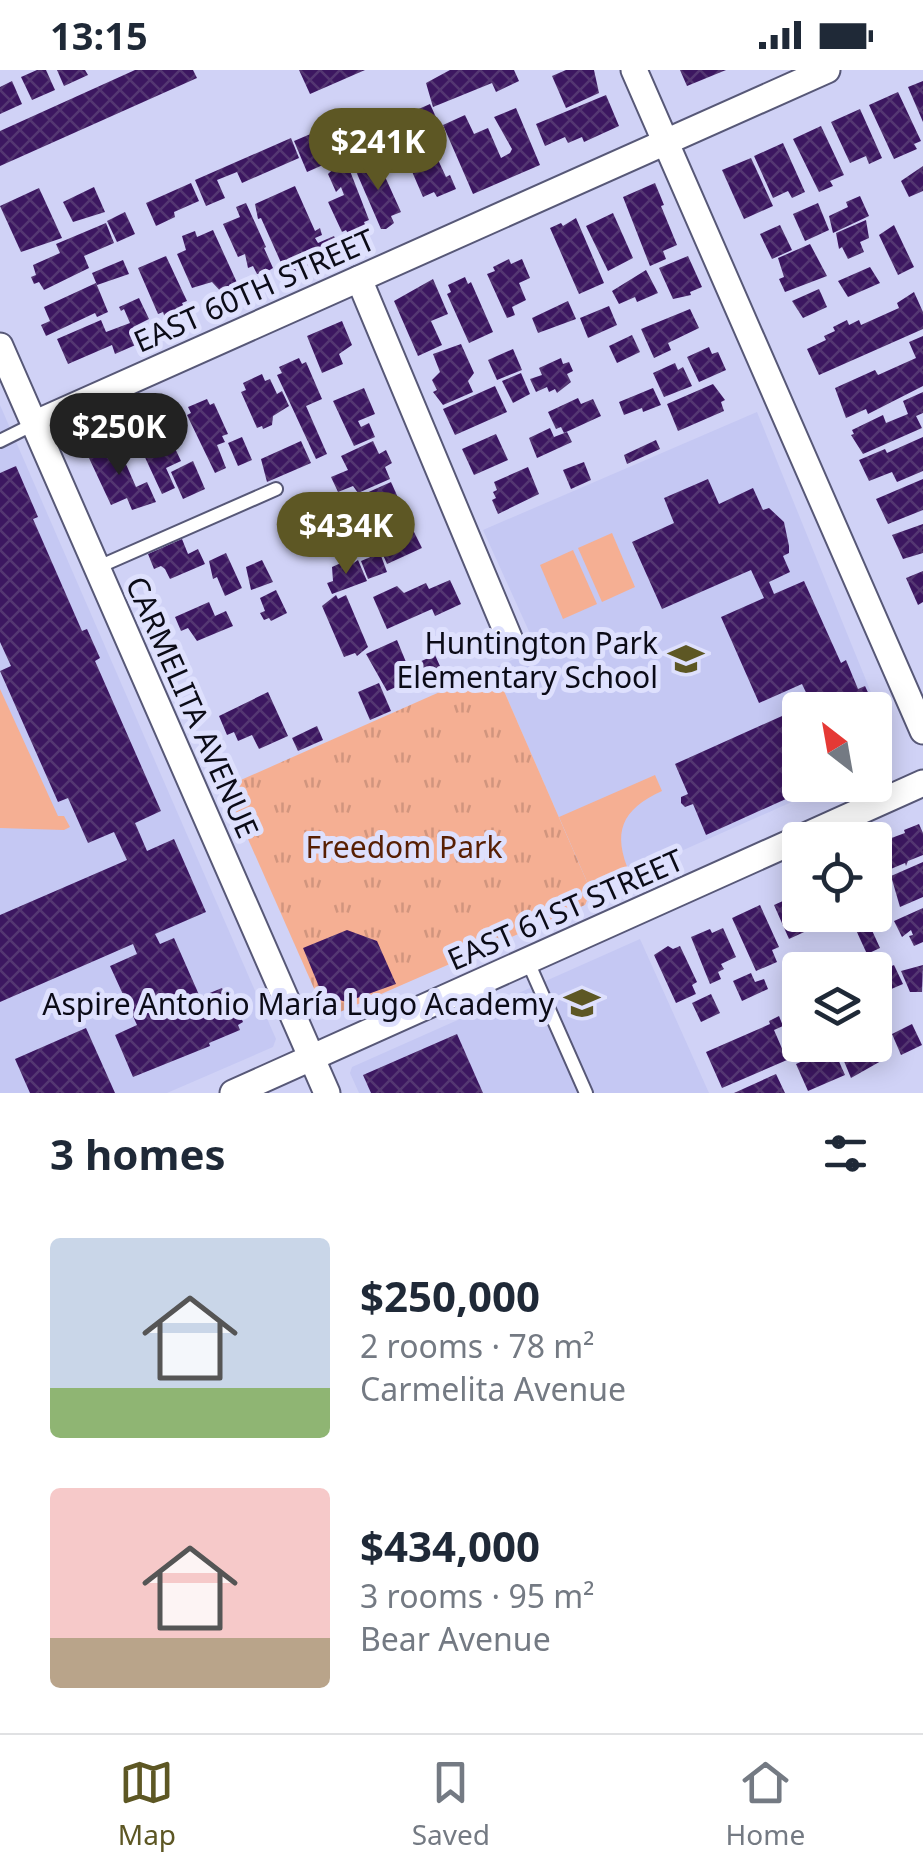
<!DOCTYPE html>
<meta charset="utf-8">
<style>
body{margin:0;font-family:"Noto Sans",sans-serif;background:#f6f6f7;color:#1f2937;height:100vh;display:flex;flex-direction:column;font-size:38px;white-space:nowrap}
*{box-sizing:border-box;margin:0}
p{font-size:32px;color:#747a83}
.icon{flex:none;width:55px;height:55px;fill:none;stroke:currentColor;stroke-width:2;stroke-linecap:round;stroke-linejoin:round}
.map{position:relative;height:1023px;overflow:hidden}
.details{display:flex;flex-direction:column;background:#fff;flex:1}
.details>*{flex:none}
.needle{width:65px;rotate:329deg}
.tools{position:absolute;left:782px;top:622px;display:grid;gap:20px}
.tools a{display:grid;place-items:center;width:110px;height:110px;border-radius:10px;background:#fff;box-shadow:0 5px 25px #0003;font-size:50px}
.price{position:absolute;translate:-50% -85px;padding:0 22px;border-radius:35px;background:#5d5724;color:#fff;font-size:32px;line-height:65px;filter:drop-shadow(0 2px 5px #0008)}
.price::after{content:'';position:absolute;left:50%;top:60px;width:30px;height:22px;margin-left:-15px;background:inherit;clip-path:polygon(0 0,100% 0,50% 100%)}
.price.active{background:#222;color:#fff}
ul{padding:0;list-style:none}
li{display:flex;align-items:center;gap:30px;height:250px;padding:0 50px}
li span{display:grid;place-items:center;flex:none;width:280px;height:200px;border-radius:10px;color:#555}
li>.icon{margin-inline-start:auto}
span .icon{width:120px;height:120px;fill:#fffc;stroke-width:1}
li b{font-size:42px}
h2{display:flex;justify-content:space-between;align-items:center;height:120px;padding:0 50px;font-size:42px}
.status{display:flex;justify-content:space-between;align-items:center;height:70px;padding:0 50px;background:#fff;direction:ltr}
.status svg{height:28px;fill:currentColor}
.tabs{display:flex;justify-content:space-around;align-items:center;height:140px;border-top:2px solid #e0e1e3;background:#fff;font-size:28px;color:#747a83}
.tabs a{display:grid;justify-items:center;gap:5px}
.tabs .active{color:#5d5724}
.map>svg:first-child{display:block}
.built{fill:#c5c8f3}
.grass{fill:#f5af93}
.park{fill:url(#park-tufts)}
.building{fill:url(#building-cross-hatch)}
.lines{fill:none;stroke-linecap:round;stroke-linejoin:round}
.lane-casing{stroke:#575877;stroke-width:16}
.street-casing{stroke:#575877;stroke-width:29}
.lane{stroke:#fff;stroke-width:12}
.street{stroke:#fff;stroke-width:25}
.labels{text-anchor:middle;dominant-baseline:central;stroke-width:10;stroke-linejoin:round;paint-order:stroke}
.street-label{font-size:30px;fill:#0b0b17;stroke:#dee0fd}
.poi-label{font-size:30px;fill:#0b0b17;stroke:#dee0fd;text-anchor:end}
.park-label{font-size:30px;fill:#571f03;stroke:#dee0fd}
</style>
<div class="status"><b>13:15</b><svg viewBox="0 0 49 12"><path d="M0 12V9h3v3zM5 12V6h3v6zM10 12V3h3v9zM15 12V0h3v12zM26 1h20v11H26zM47 4h2v5h-2z"/></svg></div>
<div class="map">
<svg width="923" height="1023" viewBox="0 0 923 1023">
<defs>
<pattern id="park-tufts" width="24" height="20" patternUnits="userSpaceOnUse" patternTransform="scale(2.5)"><rect width="24" height="20" fill="#f5af93"/><path d="M3 7l-1-3M5 7V3M7 7l1-3M15 17l-1-3M17 17v-4M19 17l1-3" fill="none" stroke="#d1957e"/></pattern>
<pattern id="building-cross-hatch" width="8" height="8" patternUnits="userSpaceOnUse" patternTransform="scale(2.5)"><rect width="8" height="8" fill="#3c1760"/><path d="M0 0l8 8M0 8l8-8" fill="none" stroke="#543772"/></pattern>
</defs>
<rect width="100%" height="100%" fill="#d0d2f6"/>
<g class="built">
<polygon points="0,335 276,969 273,977 167,1023 0,1023"/>
<polygon points="757,342 892,674 892,684 875,695 875,640 800,640 800,715 830,715 591,821 494,598 537,579 483,460"/>
<polygon points="640,869 709,1023 359,1023 350,1003 352,997"/>
</g>
<g class="grass">
<polygon points="612,463 635,517 602,532 578,478"/>
<polygon points="573,480 597,534 563,549 540,495"/>
<polygon points="0,619 58,746 64,746 70,757 64,760 0,758"/>
<path d="M655,705L662,721C621,740 612,762 630,804L591,821L559,747Z"/>
</g>
<polygon class="park" points="494,598 591,821 585,835 333,945 324,941 225,717"/>
<g class="building">
<polygon points="37,0 46,0 55,20 32,30 21,7"/>
<polygon points="57,0 85,0 88,5 64,16"/>
<polygon points="135,0 193,0 197,8 0,96 0,61"/>
<polygon points="299,0 365,0 310,24"/>
<polygon points="450,0 514,0 519,11 496,22 492,13 433,37 426,13"/>
<polygon points="566,0 594,0 599,23 566,38 552,6"/>
<polygon points="680,0 726,0 687,16"/>
<polygon points="12,11 22,34 0,44 0,17"/>
<polygon points="923,11 923,52 908,17"/>
<polygon points="898,22 921,71 914,74 917,79 894,89 869,35"/>
<polygon points="606,25 619,56 584,72 582,67 568,73 565,67 545,76 536,54"/>
<polygon points="430,34 440,56 415,67 405,45"/>
<polygon points="516,38 540,95 473,124 443,55 465,45 474,64 488,58 501,88 510,83 512,79 494,47"/>
<polygon points="860,39 882,88 869,94 866,86 850,93 831,52"/>
<polygon points="379,43 390,68 349,84 337,57"/>
<polygon points="821,56 844,105 830,111 833,116 819,122 793,69"/>
<polygon points="327,57 336,77 341,80 338,81 341,87 307,102 294,71"/>
<polygon points="291,68 299,88 242,113 237,102 217,110 225,128 206,136 195,110"/>
<polygon points="407,73 409,76 416,73 420,84 433,79 446,107 450,105 456,119 437,127 434,122 423,127 401,76"/>
<polygon points="783,73 805,122 792,128 788,121 773,128 754,86"/>
<polygon points="345,88 369,150 364,152 367,159 350,167 346,160 342,162 328,132 344,125 341,117 336,122 328,104"/>
<polygon points="751,88 773,136 744,149 722,100"/>
<polygon points="377,89 401,142 391,146 394,153 386,159 381,159 355,99"/>
<polygon points="923,96 923,121 909,127 901,111"/>
<polygon points="191,113 199,131 174,142 175,147 156,156 146,133"/>
<polygon points="655,113 664,135 661,136 677,175 663,181 666,189 650,196 623,127"/>
<polygon points="295,116 315,161 320,158 322,165 315,168 318,173 334,166 341,182 287,206 261,148 258,149 255,134"/>
<polygon points="94,117 105,142 73,152 63,132"/>
<polygon points="39,118 62,168 21,182 0,136"/>
<polygon points="860,126 869,146 833,163 829,146 848,137 846,132"/>
<polygon points="246,133 266,177 264,178 273,198 263,204 257,204 253,196 248,198 245,184 238,187 223,154 240,147 236,137"/>
<polygon points="818,133 829,160 805,171 793,144"/>
<polygon points="125,142 135,164 117,172 107,151"/>
<polygon points="613,143 633,188 608,201 586,156"/>
<polygon points="576,148 604,213 579,224 550,158 561,153 563,156"/>
<polygon points="866,150 869,168 860,172 864,182 848,189 842,177 839,179 836,163"/>
<polygon points="106,153 114,173 84,186 89,198 44,220 39,212 34,214 31,207 36,205 33,195 60,183 56,174"/>
<polygon points="780,155 792,180 772,189 760,164"/>
<polygon points="894,155 914,197 898,205 879,165"/>
<polygon points="213,160 239,217 225,226 212,212 192,218 177,184 186,180 182,166 195,161 197,167"/>
<polygon points="810,174 827,206 785,222 779,209 784,207 778,188"/>
<polygon points="166,186 187,231 182,233 185,239 165,248 163,242 158,244 138,198"/>
<polygon points="688,186 702,217 690,222 691,225 673,229 659,198"/>
<polygon points="509,189 511,194 522,189 530,208 519,213 526,230 512,237 515,245 507,248 487,204 495,201 493,197"/>
<polygon points="123,190 129,204 97,215 92,203"/>
<polygon points="870,197 880,213 848,227 838,211"/>
<polygon points="646,200 658,223 637,232 635,227 619,234 612,221"/>
<polygon points="465,207 468,214 471,212 493,262 469,273 447,224 451,222 448,215"/>
<polygon points="433,209 448,244 431,251 442,275 418,286 394,231"/>
<polygon points="96,213 108,242 97,247 95,243 46,266 41,255 50,251 44,237"/>
<polygon points="819,219 827,237 803,248 792,231"/>
<polygon points="914,222 923,242 923,259 819,305 807,279 826,270 824,266 835,261 833,257 847,250 849,255 859,250 861,255 899,238 897,233"/>
<polygon points="139,228 149,249 133,257 140,273 115,284 112,275 68,294 57,269 101,250 106,262 130,253 124,239 121,241 119,237"/>
<polygon points="568,231 576,249 538,263 532,248"/>
<polygon points="609,236 617,255 588,268 580,248"/>
<polygon points="690,239 699,258 668,273 671,280 654,288 641,259"/>
<polygon points="342,251 352,275 339,284 343,294 322,303 307,266"/>
<polygon points="632,265 640,282 617,293 609,276"/>
<polygon points="923,266 923,316 868,344 866,339 846,348 835,318 875,300 878,305 916,288 909,272"/>
<polygon points="461,274 474,303 468,311 473,322 443,335 433,322 437,320 432,310 440,302 433,284"/>
<polygon points="709,277 712,284 718,282 726,300 699,312 687,287"/>
<polygon points="513,279 522,300 497,310 488,290"/>
<polygon points="299,288 302,294 306,292 322,329 306,336 327,384 316,389 277,305 282,303 279,297"/>
<polygon points="561,288 563,294 569,292 573,301 567,304 571,312 557,323 555,319 549,322 547,317 536,322 530,309 542,305 539,298"/>
<polygon points="675,293 678,300 683,297 692,316 664,327 653,303"/>
<polygon points="521,303 530,324 513,333 502,311"/>
<polygon points="262,304 265,311 270,309 277,324 282,321 289,336 273,346 272,355 263,359 262,356 257,358 241,322 246,320 243,313"/>
<polygon points="713,314 725,330 721,332 724,341 678,361 667,334"/>
<polygon points="495,316 507,342 455,365 443,339"/>
<polygon points="364,318 375,344 358,351 361,357 369,353 375,367 354,376 333,331"/>
<polygon points="653,318 661,335 643,342 642,338 624,345 619,332"/>
<polygon points="923,322 923,343 916,346 922,358 863,384 851,365 854,364 852,360 883,345 886,353 908,344 903,331"/>
<polygon points="578,328 581,334 593,329 601,346 564,363 561,357 556,359 548,342"/>
<polygon points="207,329 210,335 214,333 228,364 222,366 225,372 217,375 226,398 215,403 187,345 191,343 188,337"/>
<polygon points="157,351 160,357 164,355 181,391 166,398 175,418 162,424 136,368 141,366 138,360"/>
<polygon points="550,358 554,367 567,362 572,372 537,388 529,368"/>
<polygon points="496,364 508,390 474,405 462,379"/>
<polygon points="242,367 252,390 238,396 228,373"/>
<polygon points="923,367 923,401 897,412 892,402 869,411 859,390 885,379 887,383"/>
<polygon points="656,370 660,379 627,394 624,385"/>
<polygon points="110,371 113,378 118,376 136,417 147,412 156,432 132,440 127,428 111,435 89,388 94,386 92,379"/>
<polygon points="301,371 311,393 267,412 261,389"/>
<polygon points="373,371 379,384 386,380 392,393 385,397 390,409 358,423 353,416 338,422 331,407 348,400 341,386"/>
<polygon points="193,391 205,419 183,429 171,402"/>
<polygon points="584,392 591,410 571,419 563,400"/>
<polygon points="16,396 38,447 33,449 82,561 87,559 100,588 95,591 161,741 135,753 147,781 174,769 206,842 155,864 160,874 174,868 200,927 222,918 230,935 235,933 243,952 238,955 240,960 209,973 210,976 133,1007 115,965 137,955 110,896 137,884 133,874 0,932 0,845 127,790 114,762 88,773 68,728 58,732 0,601 11,596 0,572 0,403"/>
<polygon points="528,397 539,424 498,444 492,430 496,428 493,422 497,420 494,412"/>
<polygon points="708,409 719,434 753,418 763,440 769,438 784,452 789,476 789,483 783,486 790,502 769,512 774,524 804,511 841,593 846,590 858,619 865,616 888,665 875,671 875,640 800,640 800,715 817,715 706,765 693,734 685,737 681,733 681,727 688,724 675,694 811,633 802,614 759,633 721,547 764,528 751,500 662,539 632,472 674,453 664,428"/>
<polygon points="923,409 923,440 888,454 876,429"/>
<polygon points="391,412 404,441 357,463 344,433"/>
<polygon points="322,444 323,447 331,444 334,447 344,474 318,485 303,452"/>
<polygon points="409,452 422,478 387,494 375,467 398,454 399,457"/>
<polygon points="923,454 923,483 903,489 892,465"/>
<polygon points="182,469 188,484 198,479 205,494 170,509 165,499 161,496 154,499 148,484"/>
<polygon points="226,483 242,518 225,526 217,507 213,509 209,491"/>
<polygon points="380,483 387,502 368,509 361,491"/>
<polygon points="262,490 273,512 251,520 246,497"/>
<polygon points="358,490 367,511 332,524 327,513 333,511 332,497 341,493 344,500"/>
<polygon points="923,501 923,532 918,535 906,508"/>
<polygon points="450,510 461,534 435,546 432,539 387,559 373,527 397,516 404,523 426,513 429,519"/>
<polygon points="276,520 287,543 271,551 269,548 264,550 260,543 265,541 260,528"/>
<polygon points="336,525 338,529 346,525 368,577 357,586 355,583 344,587 322,536"/>
<polygon points="209,532 215,546 226,541 233,556 197,571 188,558 181,561 175,547"/>
<polygon points="397,570 408,597 435,585 444,605 415,618 412,610 387,621 366,584"/>
<polygon points="379,613 391,641 370,650 358,622"/>
<polygon points="268,622 288,666 259,679 252,665 238,671 234,662 227,665 219,646"/>
<polygon points="317,656 323,670 298,681 292,668"/>
<polygon points="919,754 923,763 923,785 908,791 906,796 905,793 886,801 881,790 877,792 875,787 875,774 905,763 904,760"/>
<polygon points="923,792 923,827 900,837 891,806"/>
<polygon points="794,826 797,832 800,831 800,845 810,845 815,857 789,869 774,835"/>
<polygon points="760,835 779,877 772,880 777,892 756,901 732,848"/>
<polygon points="923,838 923,872 914,876 909,866 913,865 911,860 902,867 894,851"/>
<polygon points="855,845 865,845 880,878 867,884 850,847"/>
<polygon points="723,858 736,887 721,894 724,899 718,902 721,909 710,914 691,867 710,859 712,863"/>
<polygon points="347,860 377,871 396,914 346,932 328,926 324,917 320,919 303,878"/>
<polygon points="668,876 673,879 680,876 697,912 692,915 696,924 676,933 654,885"/>
<polygon points="894,895 903,914 875,926 875,903"/>
<polygon points="923,895 922,922 910,922 901,901"/>
<polygon points="751,903 755,912 764,909 768,919 742,931 733,911"/>
<polygon points="800,903 800,934 794,937 782,911"/>
<polygon points="711,924 720,943 701,952 692,933"/>
<polygon points="779,946 783,956 774,960 787,990 722,1018 706,982 770,954 769,951"/>
<polygon points="912,954 922,975 901,985 892,964"/>
<polygon points="86,958 115,1023 30,1023 15,989"/>
<polygon points="457,964 483,1023 371,1023 363,1005"/>
<polygon points="861,975 874,975 881,991 851,1008 841,984"/>
<polygon points="833,978 845,1005 808,1021 796,994"/>
<polygon points="776,1004 785,1023 734,1023"/>
</g>
<g class="lines">
<defs>
<g id="lane">
<polyline points="0,371 36,353"/>
<polyline points="96,498 276,419"/>
<polyline points="528,892 586,1023"/>
</g>
<g id="street">
<polyline points="634,0 923,661"/>
<polyline points="359,209 510,570"/>
<polyline points="0,276 327,1023"/>
<polyline points="36,353 827,0"/>
<polyline points="233,1023 923,713"/>
</g>
</defs>
<use href="#lane" class="lane-casing"/>
<use href="#street" class="street-casing"/>
<use href="#lane" class="lane"/>
<use href="#street" class="street"/>
</g>
<defs>
<symbol id="school-bare" viewBox="-9 -9 18 18"><path d="M0-5L7-2L0 1L-7-2ZM-4 1L0 2.5L4 1V4Q0 6-4 4Z" fill="#5d5724" stroke="#dee0fd" stroke-width="2.5" paint-order="stroke"/></symbol>
</defs>
<g fill-rule="evenodd">
<use href="#school-bare" x="661" y="564" width="50" height="50"/>
<use href="#school-bare" x="557" y="908" width="50" height="50"/>
</g>
<g class="labels">
<g class="street-label">
<text transform="translate(254 220) rotate(-24)">EAST 60TH STREET</text>
<text transform="translate(193 637) rotate(66)">CARMELITA AVENUE</text>
<text transform="translate(565 839) rotate(-24)">EAST 61ST STREET</text>
</g>
<g class="poi-label">
<text x="658" y="572">Huntington Park<tspan x="658" dy="34">Elementary School</tspan></text>
<text x="554" y="933">Aspire Antonio María Lugo Academy</text>
</g>
<g class="park-label">
<text x="404" y="776">Freedom Park</text>
</g>
</g>
</svg>
<div class="tools">
<a><svg class="needle" viewBox="-14 -14 28 28"><path d="M0-13l5 13h-10z" fill="#e53935"/><path d="M0 13l5-13h-10z" fill="#747a83"/></svg></a>
<a><svg class="icon" aria-label="locate" viewBox="0 0 24 24"><circle cx="12" cy="12" r="6"/><path d="M12 2v4M12 18v4M2 12h4M18 12h4"/></svg></a>
<a><svg class="icon" aria-label="layers" viewBox="0 0 24 24"><path d="M12 4l9 5-9 5-9-5zM3 14l9 5 9-5"/></svg></a>
</div>
<b class="price" style="left:378px;top:123px">$241K</b>
<b class="price active" style="left:119px;top:408px">$250K</b>
<b class="price" style="left:346px;top:507px">$434K</b>
</div>
<section class="details">
<h2>3 homes<svg class="icon" aria-label="filters" viewBox="0 0 24 24"><path d="M4 7h16M4 17h16"/><circle cx="9" cy="7" r="2"/><circle cx="15" cy="17" r="2"/></svg></h2>
<ul>
<li><span style="background:linear-gradient(#c9d6e8 75%,#8fb573 0)"><svg class="icon" aria-label="home" viewBox="0 0 24 24"><path d="M3 11l9-7 9 7M6 9v11h12V9"/></svg></span><div><b>$250,000</b><p>2 rooms · 78 m²</p><p>Carmelita Avenue</p></div></li>
<li><span style="background:linear-gradient(#f6c9c9 75%,#b9a48a 0)"><svg class="icon" aria-label="home" viewBox="0 0 24 24"><path d="M3 11l9-7 9 7M6 9v11h12V9"/></svg></span><div><b>$434,000</b><p>3 rooms · 95 m²</p><p>Bear Avenue</p></div></li>
</ul>
</section>
<nav class="tabs">
<a class="active"><svg class="icon" aria-label="map" viewBox="0 0 24 24"><path d="M3 6l6-2 6 2 6-2v14l-6 2-6-2-6 2zM9 4v14M15 6v14"/></svg>Map</a>
<a><svg class="icon" aria-label="saved" viewBox="0 0 24 24"><path d="M7 4h10v16l-5-4-5 4z"/></svg>Saved</a>
<a><svg class="icon" aria-label="home" viewBox="0 0 24 24"><path d="M3 11l9-7 9 7M6 9v11h12V9"/></svg>Home</a>
</nav>
